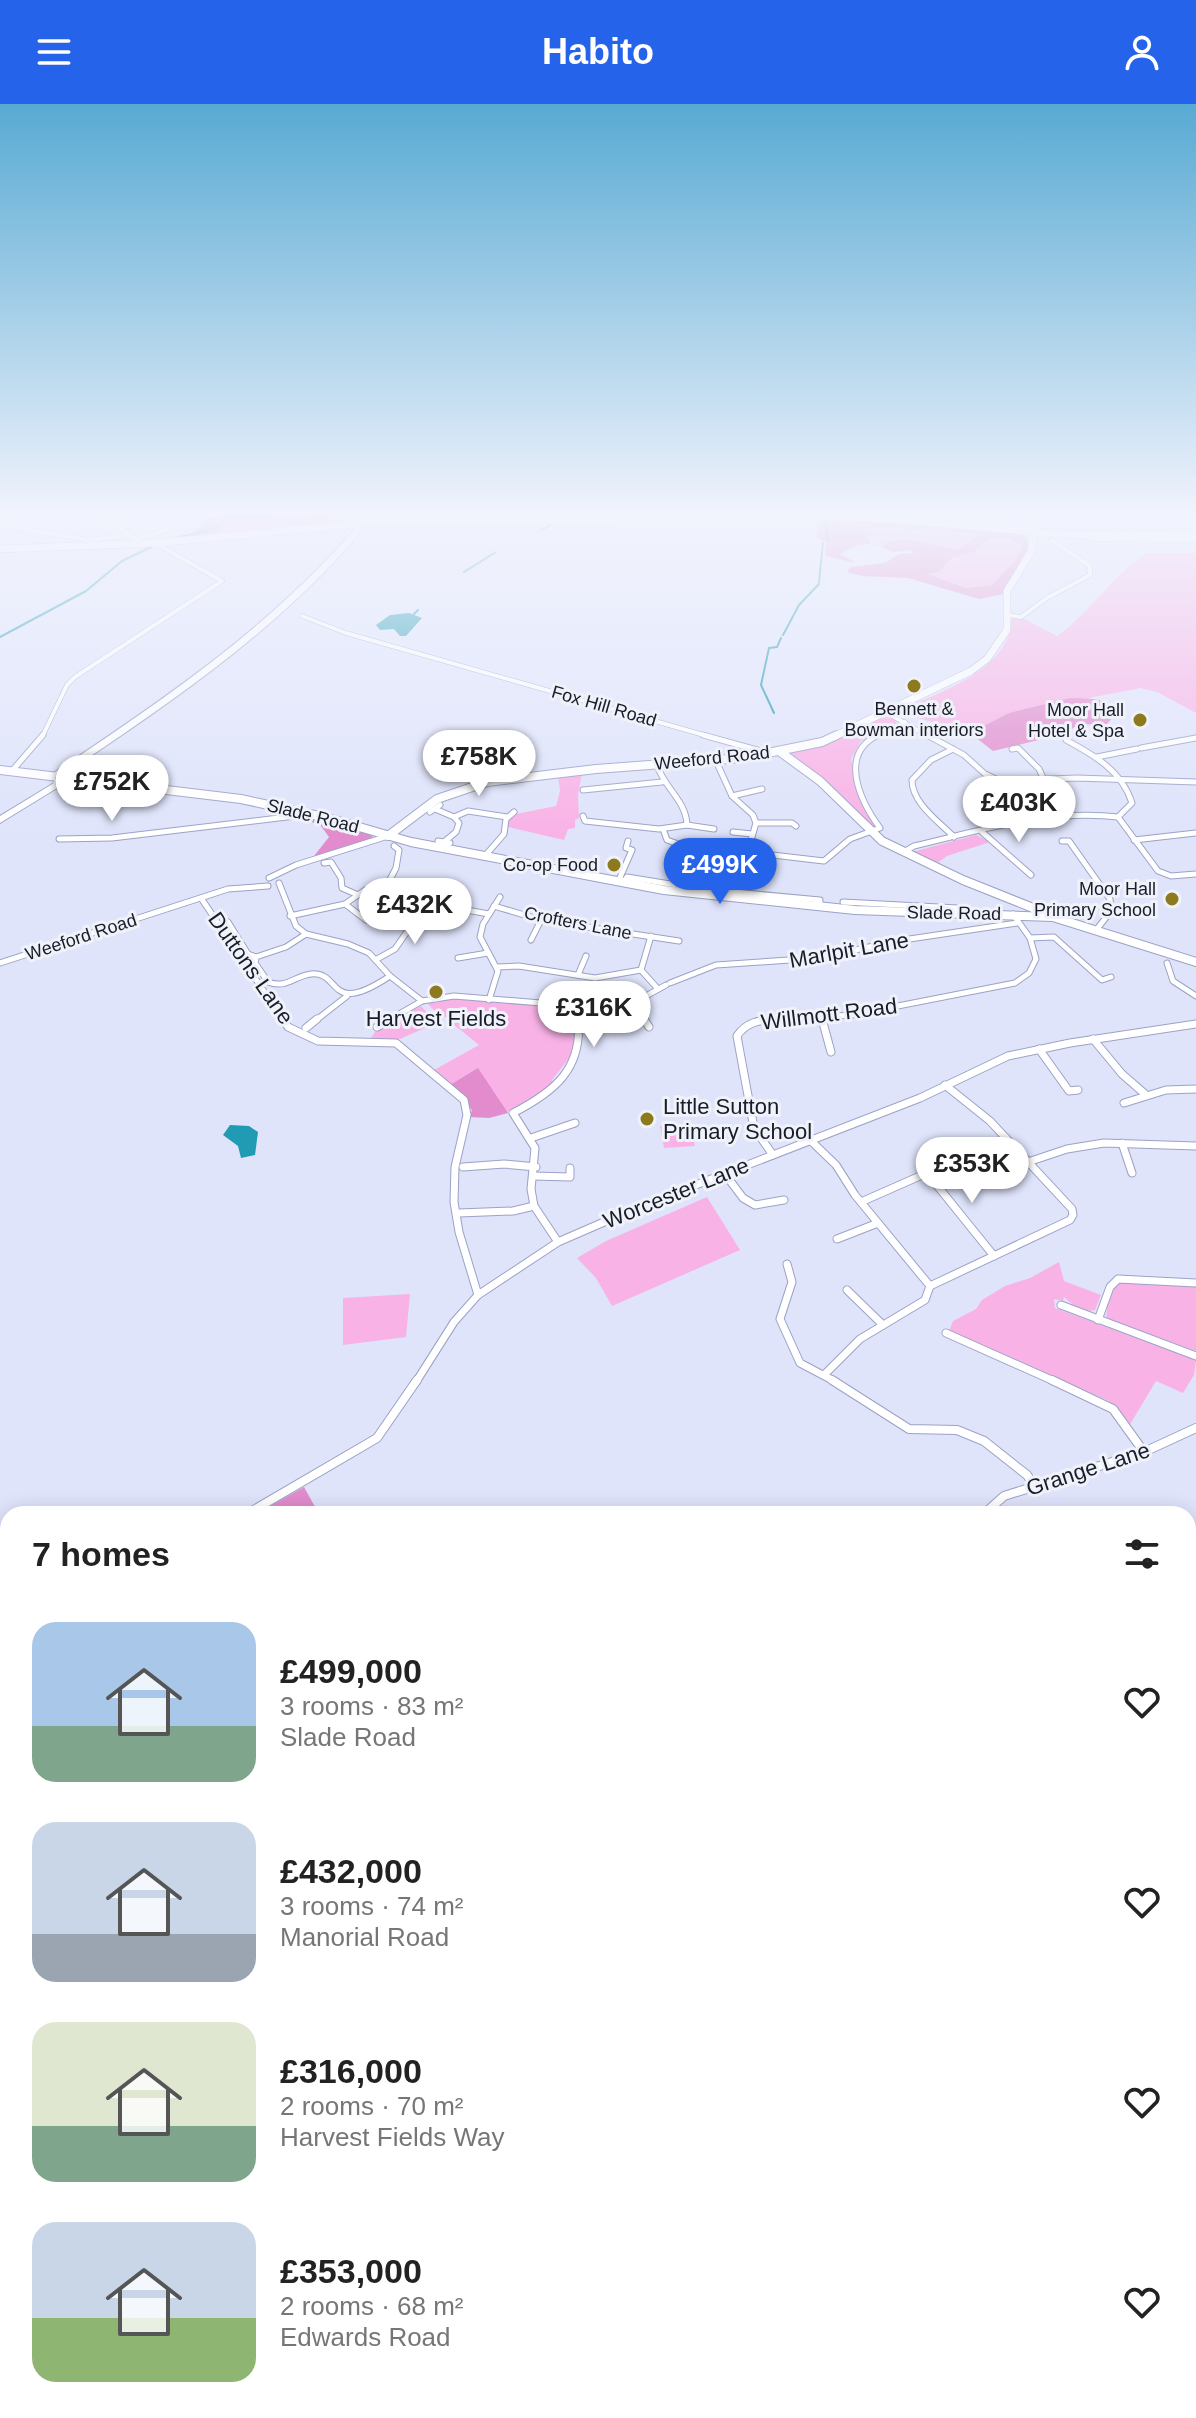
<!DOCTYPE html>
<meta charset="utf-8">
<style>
body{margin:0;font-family:Arial,sans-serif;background:#f2f2f2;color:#222;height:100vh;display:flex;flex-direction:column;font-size:30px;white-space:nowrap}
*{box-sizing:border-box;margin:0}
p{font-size:26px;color:#767676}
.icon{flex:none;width:44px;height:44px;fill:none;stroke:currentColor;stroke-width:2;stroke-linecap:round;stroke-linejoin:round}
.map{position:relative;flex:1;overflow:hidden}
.side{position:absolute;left:0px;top:1402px;width:1196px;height:912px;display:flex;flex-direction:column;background:#fff;border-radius:24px 24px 0 0;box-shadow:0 4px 20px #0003}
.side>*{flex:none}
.price{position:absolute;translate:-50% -68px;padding:0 18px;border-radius:28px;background:#fff;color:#222;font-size:26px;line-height:52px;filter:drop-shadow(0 2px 4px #0008)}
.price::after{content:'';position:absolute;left:50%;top:48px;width:24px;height:18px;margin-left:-12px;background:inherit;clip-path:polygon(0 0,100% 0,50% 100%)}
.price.active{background:#2563eb;color:#fff}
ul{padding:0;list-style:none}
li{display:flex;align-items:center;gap:24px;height:200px;padding:0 32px}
li span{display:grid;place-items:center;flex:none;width:224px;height:160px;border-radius:24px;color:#555}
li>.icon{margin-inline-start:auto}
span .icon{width:96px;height:96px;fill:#fffc;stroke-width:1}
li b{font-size:34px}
h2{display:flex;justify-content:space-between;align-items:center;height:96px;padding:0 32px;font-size:34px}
header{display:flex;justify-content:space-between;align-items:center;height:104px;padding:0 32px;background:#2563eb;color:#fff;font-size:36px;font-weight:600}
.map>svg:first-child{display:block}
.green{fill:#f9b2e6}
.forest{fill:#e28ccd;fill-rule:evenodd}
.water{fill:#219bb4}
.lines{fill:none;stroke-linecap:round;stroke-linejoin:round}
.stream-far1{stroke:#219bb4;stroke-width:2}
.stream{stroke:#219bb4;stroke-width:3}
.street-far4-casing{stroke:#9ba2c5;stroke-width:5}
.street-far3-casing{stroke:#9ba2c5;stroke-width:7}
.street-far2-casing{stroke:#9ba2c5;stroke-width:9}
.street-far1-casing{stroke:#9ba2c5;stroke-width:10}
.street-casing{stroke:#9ba2c5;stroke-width:13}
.secondary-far1-casing{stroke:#9ba2c5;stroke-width:8}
.secondary-casing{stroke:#9ba2c5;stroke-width:10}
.primary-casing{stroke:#9ba2c5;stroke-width:8}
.highway-casing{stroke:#9ba2c5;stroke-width:2}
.street-far4{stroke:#fff;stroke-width:4}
.street-far3{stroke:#fff;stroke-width:5}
.street-far2{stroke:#fff;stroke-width:7}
.street-far1{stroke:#fff;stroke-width:8}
.street{stroke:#fff;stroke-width:11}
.secondary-far1{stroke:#fff;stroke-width:7}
.secondary{stroke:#fff;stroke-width:8}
.primary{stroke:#fff;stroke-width:7}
.highway{fill:#fff;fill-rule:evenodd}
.primary-bridge-casing{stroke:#9ba2c5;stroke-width:8;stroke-linecap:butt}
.highway-bridge-casing{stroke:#9ba2c5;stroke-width:13;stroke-linecap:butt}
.primary-bridge{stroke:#fff;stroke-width:7}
.highway-bridge{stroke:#fff;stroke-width:11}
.poi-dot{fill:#8d791e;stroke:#f0f2fa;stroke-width:3}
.labels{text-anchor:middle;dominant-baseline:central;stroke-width:6;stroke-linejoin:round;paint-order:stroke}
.far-street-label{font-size:18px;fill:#191c29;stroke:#f0f2fa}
.far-poi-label{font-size:18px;fill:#191c29;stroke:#f0f2fa;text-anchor:end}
.street-label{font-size:22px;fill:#191c29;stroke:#f0f2fa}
.poi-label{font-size:22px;fill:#191c29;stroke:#f0f2fa}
</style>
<header><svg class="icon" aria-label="menu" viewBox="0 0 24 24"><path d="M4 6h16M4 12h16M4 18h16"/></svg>Habito<svg class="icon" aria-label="person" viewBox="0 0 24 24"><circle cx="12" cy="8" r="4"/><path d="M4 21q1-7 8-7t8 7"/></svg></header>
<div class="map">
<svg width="1196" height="2314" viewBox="0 0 1196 2314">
<rect width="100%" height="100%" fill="#dfe4fb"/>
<g class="green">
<polygon points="266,407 361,407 357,416 216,430 221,424"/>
<polygon points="890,423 913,429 923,425 980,430 960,445 922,440 902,433 877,443 864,433 864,430 871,432 867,427"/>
<polygon points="1007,434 1022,441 1016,456 993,481 966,484 927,471 945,462 952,454 974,448 988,435"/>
<path d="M1146,449H1196V609L1157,588L1141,584L1010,609L970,629L912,612L903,605C942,587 1017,563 1011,508L1057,532C1090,509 1112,472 1146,449Z"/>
<polygon points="883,613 892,613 897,619 861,637 851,655 863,702 878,723 874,725 788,651"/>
<polygon points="582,669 578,691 579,714 575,716 575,724 568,725 564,736 508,723 509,717 516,710 556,702 560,687 558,672"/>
<polygon points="976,731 990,738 947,752 936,760 912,748"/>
<path d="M454,894L545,901L571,914L574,919V948L552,976L553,981C527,1000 503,1015 470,1013L472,1006L467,997L434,966L479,941L453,920L450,914L440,912L428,900L433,897Z"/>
<polygon points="421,902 435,917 434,920 400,935 370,936 376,926"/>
<polygon points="690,1019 695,1042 664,1044 660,1022"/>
<polygon points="707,1093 740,1146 612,1202 596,1174 577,1154 606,1137"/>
<path d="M1059,1158L1064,1177L1101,1191L1095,1206C1081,1209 1074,1202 1064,1193L1063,1197L1054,1195L1055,1204L1196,1256L1194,1271L1183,1289L1156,1277L1129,1322L1109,1297L949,1227L953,1217L976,1205L982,1196L1005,1182L1030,1174Z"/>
<path d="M1134,1177L1196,1183V1247L1107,1216C1105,1208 1110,1182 1120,1178C1124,1177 1129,1178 1134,1177Z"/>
<polygon points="410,1190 406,1233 343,1241 343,1194"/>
<polygon points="461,2306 677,2306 673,2314 471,2314"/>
<polygon points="723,2306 973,2306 970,2314 720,2314"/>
</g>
<g class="forest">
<path d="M232,407H268L269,411L300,414L332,408L324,419L295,423L293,420C268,423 235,408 216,430L188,433L206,416Z"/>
<path d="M822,414L1019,429L1027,434L1029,442L1003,490L979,495L908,474L862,472L847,468L850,463L885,459L899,450L914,449L910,446L894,448L881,443C896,425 937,445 960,445L978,430L923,425L908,429L899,423L872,425L868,426L873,429L871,432L864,431L871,436L870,440L855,442L840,450L856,459L825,452L826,439L815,432ZM1007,434L1022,441L1016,456L992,481L966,484L927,470L939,468L952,454L974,448L988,435Z"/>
<path d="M1070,594C1087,595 1109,592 1116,610L1106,621L1078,620L1067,629L993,647L970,629L1009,609Z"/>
<polygon points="309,712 369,730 374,734 314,752 329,733 321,722 300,713"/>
<polygon points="478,964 508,1009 489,1014 470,1013 472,1006 450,981"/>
<polygon points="304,1383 319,1410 256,1410"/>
<polygon points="8,1566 8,1779 0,1780 0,1571"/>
</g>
<g class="water">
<polygon points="409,509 422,514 406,532 400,532 394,525 380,526 376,521 390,511"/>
<polygon points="230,1021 249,1022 258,1028 255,1051 241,1054 238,1042 223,1031"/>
</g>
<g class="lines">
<g class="stream-far1">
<polyline points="825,417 828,436"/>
<polyline points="541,426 551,421"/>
<polyline points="170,435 214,425 226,415 254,407"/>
<polyline points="464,468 496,448"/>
<polyline points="819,478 823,439"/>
<polyline points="413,511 418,506"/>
<polyline points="783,531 799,501 819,480"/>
<polyline points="0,533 86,487 122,457 151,443"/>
<polyline points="774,609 761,581 769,544 777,543 781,534"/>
<polyline points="1188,1706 1196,1697"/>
</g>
<polyline class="stream" points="123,2314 142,2306"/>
<defs>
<g id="street-far4">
<polyline points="91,407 145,440"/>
<polyline points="1048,407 1084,407"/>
<polyline points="0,421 88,436 129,431"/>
<polyline points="1084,431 1092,435 1196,436"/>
<polyline points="137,435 167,426"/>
<polyline points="155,439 222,477"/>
<polyline points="1008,511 1021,513 1047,494 1090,471 1090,462 1051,436"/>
<polyline points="302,512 346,529 711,633"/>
<polyline points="887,609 930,633"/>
<polyline points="42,633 67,581 75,573 222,477"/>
<polyline points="874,633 905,618"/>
</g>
<g id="street-far3">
<polyline points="703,631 768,649"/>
<polyline points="927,631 964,651 985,670 1000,677 1077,674 1196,678"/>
<path d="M1066,636C1094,651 1122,667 1132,699L1118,713L1158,767L1171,772L1196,770"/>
<polyline points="1141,644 1196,634"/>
<path d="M953,645L931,656L912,676C912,699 938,717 954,733"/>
<polyline points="1012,645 1018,644 1039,665 1044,676"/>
<polyline points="1097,653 1137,645"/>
<polyline points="716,657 732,692 753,711 756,719 736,788"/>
<path d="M657,661C664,684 686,696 687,721"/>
<polyline points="11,668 43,631"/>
<polyline points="583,686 662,678"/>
<polyline points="732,692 762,685"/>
<polyline points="981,697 976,693 991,688 1000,677"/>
<polyline points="435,705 454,713 459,719 456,728 444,738"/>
<polyline points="430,708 440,701"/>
<polyline points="583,712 585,717 659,725 687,721 714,725"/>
<polyline points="454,713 468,707 507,713"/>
<polyline points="756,719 792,719 796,722"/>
<polyline points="663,725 667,736 689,744"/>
<polyline points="733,728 752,730"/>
<polyline points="982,728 1031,771"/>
<polyline points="59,735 112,734 295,712 303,708"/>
<polyline points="1134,736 1196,729"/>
<polyline points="438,737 450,739"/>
<polyline points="1062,737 1069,737 1110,795 1111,807 1097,825"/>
<path d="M747,748L824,757L850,735L880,724C860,697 838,650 878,631"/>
<path d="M904,748L914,742C982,726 1048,705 1118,713"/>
<polyline points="484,753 504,730 506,715 514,708"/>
<polyline points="324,759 331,758 341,774 342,784 358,791"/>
<polyline points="269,774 296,761 388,732"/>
<polyline points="618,778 632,746 626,744 628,737"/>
<polyline points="279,779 296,822 306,830 348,840 369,849 390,872 422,897"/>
<polyline points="623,779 627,773 701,785 820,796 820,803"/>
<polyline points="386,783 396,764 399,746 394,742"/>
<polyline points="201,794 284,917"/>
<polyline points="843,798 958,804 962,810"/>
<polyline points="345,800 366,816"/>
<polyline points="494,802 541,816 679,837"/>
<polyline points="290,812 345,800 365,786 386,783 427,799 489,810"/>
<polyline points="228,818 248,850 256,853"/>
<path d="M306,830L286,843L256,853L255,859L268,878C287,885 294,872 311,870C342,867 327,914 390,872"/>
<polyline points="651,832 641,866 658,885"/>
<polyline points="1030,834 1054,833 1102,876 1111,873"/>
<polyline points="531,836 541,816"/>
<polyline points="458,854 488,849"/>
<polyline points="377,855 395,845 427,799"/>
<polyline points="0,859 228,785 268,782"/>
<polyline points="1167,859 1173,877 1196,892"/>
<polyline points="497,863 519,862 595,874 641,866"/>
<polyline points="578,871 586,852"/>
<polyline points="670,879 716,861 819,854 896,837 1017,819"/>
<polyline points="489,896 498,867 480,833 483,820 500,793"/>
<polyline points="633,899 645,917"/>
<polyline points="822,914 823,917"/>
<polyline points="578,915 633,899 666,881"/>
<polyline points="315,917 347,892"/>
<polyline points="387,917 422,897 454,892 553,900 578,917"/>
<polyline points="757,917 852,911 1015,879 1029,869 1036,855 1030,834 1013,810"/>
</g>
<g id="street-far2">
<polyline points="283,915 288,923 318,937 396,939 464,996 467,1011 455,1063 454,1098 459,1128 478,1191"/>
<polyline points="644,915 649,923"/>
<polyline points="822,915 831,948"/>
<polyline points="377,923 391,915"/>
<polyline points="306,924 317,915"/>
<polyline points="1093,935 1122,970 1145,990"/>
<polyline points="1039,945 1069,987 1078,986"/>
<polyline points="1124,999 1166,986 1196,985"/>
<polyline points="531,1034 575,1019"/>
<polyline points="810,1036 836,1061 855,1091 930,1182 925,1196 860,1235 824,1271"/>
<polyline points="1122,1039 1132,1069"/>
<path d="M773,1051L754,1024L737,932C746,918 760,916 776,915"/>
<polyline points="1028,1058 1067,1045 1104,1039 1196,1042"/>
<polyline points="463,1063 504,1060 536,1063"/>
<polyline points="927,1069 994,1152"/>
<polyline points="725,1070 743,1094 755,1101 784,1096"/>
<polyline points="533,1072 570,1073 570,1064"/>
<polyline points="861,1098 1006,1034"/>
<polyline points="459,1109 513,1107 534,1102"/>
<polyline points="837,1135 878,1119"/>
<path d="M558,1138L534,1102L531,1085L535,1044L513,1009C554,988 583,965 578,915"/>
<polyline points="787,1160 792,1178 780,1215 800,1259 836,1278"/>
<polyline points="930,1182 1070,1116 1073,1111 1072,1105 990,1017 945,981"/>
<polyline points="847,1186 883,1221"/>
<polyline points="1061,1201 1196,1252"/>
<polyline points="1098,1216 1110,1183 1118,1175 1196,1179"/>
<polyline points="946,1229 1056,1278"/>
<polyline points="416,1278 454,1218 478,1191 558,1138 634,1105 920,994 1008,952 1070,939 1196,920"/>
</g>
<g id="street-far1">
<polyline points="832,1276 909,1325 957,1326 984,1337 1027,1371 1035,1383"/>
<polyline points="1052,1276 1113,1305 1144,1348"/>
<polyline points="247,1410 377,1334 417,1276"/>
<polyline points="984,1410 1004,1392 1144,1348 1196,1324"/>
<polyline points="0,1561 8,1556"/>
</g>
<polyline id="street" points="1188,2238 1196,2240"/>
<polyline id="secondary-far1" points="833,633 971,567 987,555 1007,526 1007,487 1031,448 1037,407"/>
<g id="secondary">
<polyline points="779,647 820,677 882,737 963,776 1033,804 1039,810"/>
<polyline points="0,666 241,695 328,714 411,738 664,786 855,806 1053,813 1196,858"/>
<polyline points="388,732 437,695 487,678 596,665 743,654 822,638 837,631"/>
</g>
<g id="primary">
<polyline points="384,417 593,417 779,410 893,415 1060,430 1196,432"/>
<polyline points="0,445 155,439 357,420"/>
</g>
<g id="highway">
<path d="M370,407H378C292,517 176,595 61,672H55V668C169,592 282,515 370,407Z"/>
<polygon points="59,676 64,679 62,681 0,719 0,712"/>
</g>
</defs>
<use href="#street-far4" class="street-far4-casing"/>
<use href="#street-far3" class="street-far3-casing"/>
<use href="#street-far2" class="street-far2-casing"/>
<use href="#street-far1" class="street-far1-casing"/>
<use href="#street" class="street-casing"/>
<use href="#secondary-far1" class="secondary-far1-casing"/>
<use href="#secondary" class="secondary-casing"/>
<use href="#primary" class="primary-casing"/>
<use href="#highway" class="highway-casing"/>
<use href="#street-far4" class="street-far4"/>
<use href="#street-far3" class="street-far3"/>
<use href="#street-far2" class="street-far2"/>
<use href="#street-far1" class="street-far1"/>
<use href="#street" class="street"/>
<use href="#secondary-far1" class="secondary-far1"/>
<use href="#secondary" class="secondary"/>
<use href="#primary" class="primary"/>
<use href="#highway" class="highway"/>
<defs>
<polyline id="primary-bridge" points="357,420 384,417"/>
<polyline id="highway-bridge" points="59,679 69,672"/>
</defs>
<use href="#primary-bridge" class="primary-bridge-casing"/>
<use href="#highway-bridge" class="highway-bridge-casing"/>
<use href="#primary-bridge" class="primary-bridge"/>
<use href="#highway-bridge" class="highway-bridge"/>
</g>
<linearGradient id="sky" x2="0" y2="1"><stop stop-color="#58aad3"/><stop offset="0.56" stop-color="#f1f3fd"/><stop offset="1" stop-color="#f1f3fd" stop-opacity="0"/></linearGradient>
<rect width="1196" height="731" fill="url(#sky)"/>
<g class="poi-dot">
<circle cx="914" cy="582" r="8"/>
<circle cx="1140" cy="616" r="8"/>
<circle cx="614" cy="761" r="8"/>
<circle cx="1172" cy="795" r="8"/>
<circle cx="436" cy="888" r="8"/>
<circle cx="647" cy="1015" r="8"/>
</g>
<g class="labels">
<g class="far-street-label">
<text transform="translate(604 602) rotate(16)">Fox Hill Road</text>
<text transform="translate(712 654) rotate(-6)">Weeford Road</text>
<text transform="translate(313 712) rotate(14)">Slade Road</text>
<text transform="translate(954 809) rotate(1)">Slade Road</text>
<text transform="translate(578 819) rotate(11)">Crofters Lane</text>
<text transform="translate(81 833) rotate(-18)">Weeford Road</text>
</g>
<g class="far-poi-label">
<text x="914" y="605" text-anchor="middle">Bennett &amp;<tspan x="914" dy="21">Bowman interiors</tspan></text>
<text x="1124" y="606">Moor Hall<tspan x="1124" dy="21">Hotel &amp; Spa</tspan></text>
<text x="598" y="761">Co-op Food</text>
<text x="1156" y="785">Moor Hall<tspan x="1156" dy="21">Primary School</tspan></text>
</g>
<g class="street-label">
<text transform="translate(849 846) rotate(-10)">Marlpit Lane</text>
<text transform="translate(251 864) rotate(55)">Duttons Lane</text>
<text transform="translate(829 910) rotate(-7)">Willmott Road</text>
<text transform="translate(676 1089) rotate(-22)">Worcester Lane</text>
<text transform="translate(1088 1365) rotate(-18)">Grange Lane</text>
</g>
<g class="poi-label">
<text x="436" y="914">Harvest Fields</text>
<text x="663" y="1002" text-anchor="start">Little Sutton<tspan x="663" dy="25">Primary School</tspan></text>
</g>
</g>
</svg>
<b class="price" style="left:479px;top:694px">£758K</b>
<b class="price" style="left:112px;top:719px">£752K</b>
<b class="price" style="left:1019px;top:740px">£403K</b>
<b class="price active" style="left:720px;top:802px">£499K</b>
<b class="price" style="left:415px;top:842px">£432K</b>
<b class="price" style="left:594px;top:945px">£316K</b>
<b class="price" style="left:972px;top:1101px">£353K</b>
<section class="side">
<h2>7 homes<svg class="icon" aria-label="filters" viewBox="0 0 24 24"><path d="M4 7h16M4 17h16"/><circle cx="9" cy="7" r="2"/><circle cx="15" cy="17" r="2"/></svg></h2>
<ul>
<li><span style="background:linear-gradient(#a9c7e8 65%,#7fa58c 0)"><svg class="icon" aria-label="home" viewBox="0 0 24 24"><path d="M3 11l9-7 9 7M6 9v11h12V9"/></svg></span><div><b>£499,000</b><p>3 rooms · 83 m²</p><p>Slade Road</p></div><svg class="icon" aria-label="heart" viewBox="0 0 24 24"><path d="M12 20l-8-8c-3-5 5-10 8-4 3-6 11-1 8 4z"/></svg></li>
<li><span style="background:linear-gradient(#c9d6e8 70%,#9aa5b1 0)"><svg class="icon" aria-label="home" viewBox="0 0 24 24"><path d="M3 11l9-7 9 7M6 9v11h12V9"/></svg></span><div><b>£432,000</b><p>3 rooms · 74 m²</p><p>Manorial Road</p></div><svg class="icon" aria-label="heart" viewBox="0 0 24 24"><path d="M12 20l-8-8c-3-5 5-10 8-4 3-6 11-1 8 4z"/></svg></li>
<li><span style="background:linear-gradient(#dfe7d0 65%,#7fa58c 0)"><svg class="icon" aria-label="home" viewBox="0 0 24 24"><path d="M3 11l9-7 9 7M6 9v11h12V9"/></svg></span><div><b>£316,000</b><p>2 rooms · 70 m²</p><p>Harvest Fields Way</p></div><svg class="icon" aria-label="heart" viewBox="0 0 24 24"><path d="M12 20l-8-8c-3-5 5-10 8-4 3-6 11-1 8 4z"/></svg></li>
<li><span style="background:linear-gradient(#c9d6e8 60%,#8fb573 0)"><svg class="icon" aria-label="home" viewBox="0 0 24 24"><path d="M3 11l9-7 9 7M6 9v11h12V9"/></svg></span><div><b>£353,000</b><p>2 rooms · 68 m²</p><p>Edwards Road</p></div><svg class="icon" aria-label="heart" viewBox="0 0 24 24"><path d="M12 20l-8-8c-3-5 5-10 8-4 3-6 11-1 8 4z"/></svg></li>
</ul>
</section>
</div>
